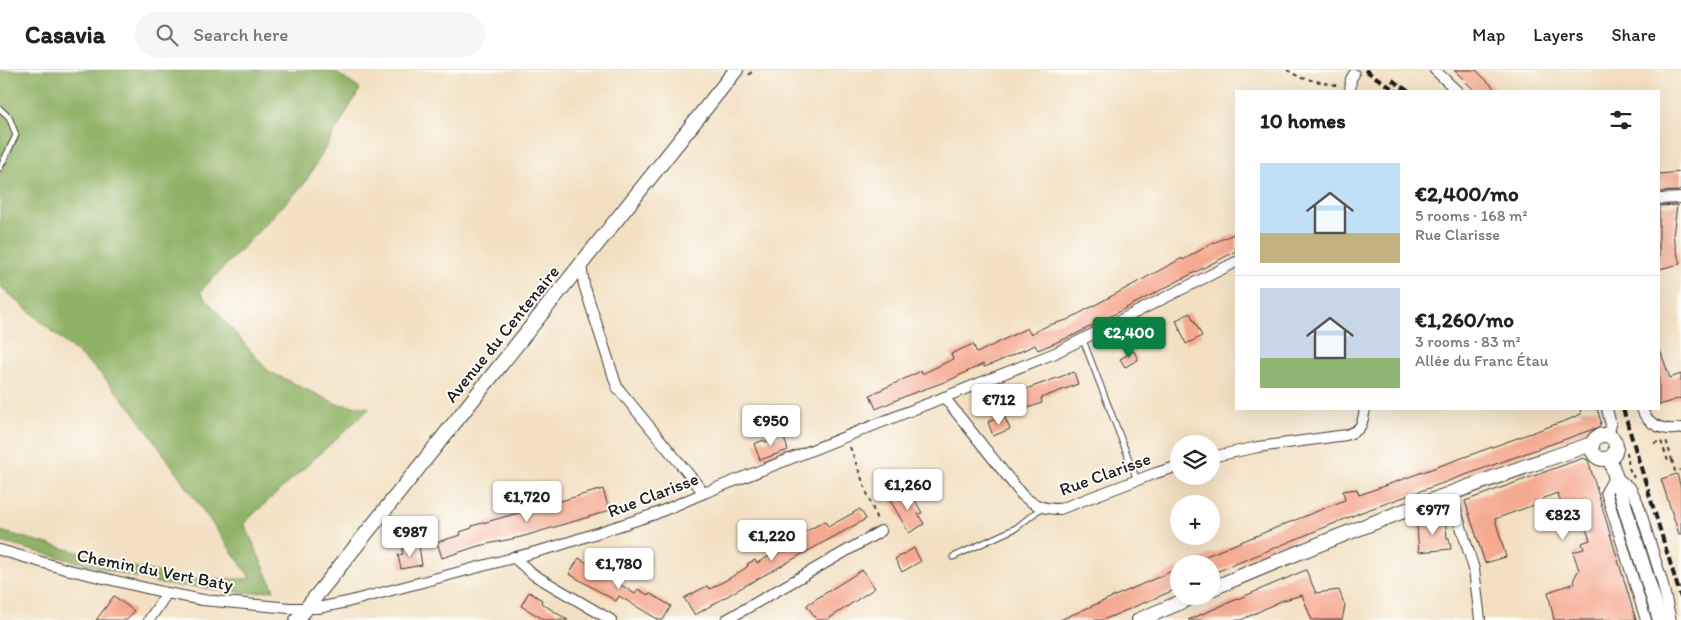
<!DOCTYPE html>
<meta charset="utf-8">
<style>
body{margin:0;font-family:Itim,sans-serif;background:#f6f6f6;color:#222;height:100vh;display:flex;flex-direction:column;font-size:19px;white-space:nowrap}
*{box-sizing:border-box;margin:0}
p{font-size:16px;color:#767676}
.icon{flex:none;width:28px;height:28px;fill:none;stroke:currentColor;stroke-width:2;stroke-linecap:round;stroke-linejoin:round}
.map{position:relative;flex:1;overflow:hidden}
.panel{position:absolute;left:1235px;top:20px;width:425px;height:320px;display:flex;flex-direction:column;background:#fff;border-radius:0px;box-shadow:0 5px 20px #0002}
.panel>*{flex:none}
.controls{position:absolute;left:1170px;top:365px;display:grid;gap:10px}
.controls a{display:grid;place-items:center;width:50px;height:50px;border-radius:50%;background:#fff;box-shadow:0 5px 20px #0002;font-size:25px}
.price{position:absolute;translate:-50% -42px;padding:0 11px;border-radius:5px;background:#fff;color:#222;font-size:16px;line-height:32px;filter:drop-shadow(0 1px 2px #0008)}
.price::after{content:'';position:absolute;left:50%;top:30px;width:15px;height:11px;margin-left:-8px;background:inherit;clip-path:polygon(0 0,100% 0,50% 100%)}
.price.selected{background:#0b8043;color:#fff}
ul{padding:0;list-style:none}
li{display:flex;align-items:center;gap:15px;height:125px;padding:0 25px}
li+li{border-top:1px solid #e0e0e0}
li span{display:grid;place-items:center;flex:none;width:140px;height:100px;border-radius:0px;color:#555}
li>.icon{margin-inline-start:auto}
span .icon{width:60px;height:60px;fill:#fffc;stroke-width:1}
li b{font-size:21px}
h2{display:flex;justify-content:space-between;align-items:center;height:60px;padding:0 25px;font-size:21px}
header{display:flex;align-items:center;gap:30px;box-sizing:border-box;height:70px;padding:0 25px;background:#fff;border-bottom:1px solid #e0e0e0}
header strong{font-size:24px}
nav{display:flex;gap:28px;margin-inline-start:auto;font-size:18px}
.search{width:350px;height:45px;background:#f6f6f6;display:flex;align-items:center;gap:12px;box-sizing:border-box;padding:0 18px;border-radius:28px;color:#767676;font-size:19px}
.map>svg:first-child{display:block}
.forest{fill:#90b266;stroke:#566741}
.building{fill:#f5a991}
.lines{fill:none;stroke-linecap:round;stroke-linejoin:round}
.lane-casing{stroke:#3c3935;stroke-width:7}
.street-casing{stroke:#3c3935;stroke-width:12}
.secondary-casing{stroke:#3c3935;stroke-width:16}
.path{stroke:#3c3935;stroke-width:2;stroke-dasharray:4 4;stroke-linecap:butt}
.lane{stroke:#fff;stroke-width:5}
.street{stroke:#fff;stroke-width:10}
.secondary{stroke:#fff;stroke-width:14}
.rail{stroke:#1c1c1c;stroke-width:4;stroke-dasharray:8 4;stroke-linecap:butt}
.labels{text-anchor:middle;dominant-baseline:central;stroke-width:4;stroke-linejoin:round;paint-order:stroke}
.street-label{font-size:18px;fill:#1c1c1c;stroke:#fdfcf7}
</style>
<header>
<strong>Casavia</strong>
<div class="search"><svg class="icon" aria-label="search" viewBox="0 0 24 24"><circle cx="10" cy="10" r="6"/><path d="M15 15l6 6"/></svg>Search here</div>
<nav><a>Map</a><a>Layers</a><a>Share</a></nav>
</header>
<div class="map">
<svg width="1681" height="550" viewBox="0 0 1681 550">
<rect width="100%" height="100%" fill="#fdfcf7"/>
<filter id="ink" filterUnits="userSpaceOnUse"><feTurbulence type="fractalNoise" baseFrequency=".02" numOctaves="2"/><feDisplacementMap in="SourceGraphic" scale="10" xChannelSelector="R" yChannelSelector="G"/><feConvolveMatrix kernelMatrix="1 2 1 2 8 2 1 2 1" color-interpolation-filters="sRGB"/></filter>
<filter id="wash" filterUnits="userSpaceOnUse"><feTurbulence type="fractalNoise" baseFrequency=".0096" numOctaves="4" result="noise"/><feDisplacementMap in="SourceGraphic" scale="20" xChannelSelector="R" yChannelSelector="G"/><feGaussianBlur stdDeviation="1.12" result="paint"/><feColorMatrix in="noise" values="0 0 0 0 0 0 0 0 0 0 0 0 0 0 0 0 0 1.4 0 .05"/><feComposite in="paint" operator="in"/></filter>
<g filter="url(#wash)">
<rect width="100%" height="100%" fill="#f3e0c2"/>
<polygon class="forest" points="0,0 332,0 360,19 305,113 200,222 268,301 337,334 370,338 244,453 274,520 252,523 162,514 0,472 0,461 137,498 184,508 251,509 134,342 99,302 0,216"/>
<g id="blocks">
<g class="building">
<polygon points="1454,0 1476,0 1497,21 1475,21"/>
<polygon points="1681,102 1681,119 1679,121 1659,122 1659,104"/>
<polygon points="1677,135 1673,166 1680,194 1659,199 1659,136"/>
<polygon points="1236,163 1236,181 1074,265 1038,280 1035,275 995,293 984,297 983,294 950,310 908,325 876,339 870,325 921,301 922,304 953,289 951,284 973,274 977,283 1027,258 1030,264 1049,255 1067,250 1175,192 1182,188 1183,190 1211,174"/>
<polygon points="1190,243 1202,266 1186,274 1176,250"/>
<polygon points="1660,280 1670,308 1681,304 1681,328 1659,335 1659,281"/>
<polygon points="1134,281 1138,290 1125,297 1120,289"/>
<polygon points="1074,302 1078,314 1041,328 1042,333 1025,339 1019,325 1027,322 1026,319"/>
<polygon points="1580,339 1597,339 1601,352 1599,357 1362,442 1211,504 1211,494 1186,494 1345,430 1343,421 1357,419 1359,425 1570,349 1581,344"/>
<polygon points="1004,346 1010,359 993,366 988,352"/>
<polygon points="783,365 788,380 760,390 754,374 764,370 765,372"/>
<polygon points="1583,388 1588,390 1636,550 1554,550 1548,522 1575,513 1574,508 1579,500 1573,482 1584,479 1582,473 1590,470 1581,445 1575,447 1571,443 1566,445 1557,423 1542,429 1542,432 1495,449 1506,487 1485,493 1465,431"/>
<polygon points="1677,404 1681,418 1681,464 1679,464 1661,409"/>
<polygon points="603,419 609,440 602,443 521,467 478,476 442,488 437,472 461,465 460,462 472,458 472,456"/>
<polygon points="909,419 922,443 918,444 924,454 909,463 890,430"/>
<polygon points="860,439 866,449 741,518 695,545 684,528 707,516 710,519 728,509 744,499 748,496 747,494 755,490 757,493 780,480 778,477 825,451 828,457"/>
<polygon points="1445,448 1447,468 1449,468 1451,479 1419,482 1417,456 1427,455 1426,452"/>
<polygon points="419,476 422,495 401,499 398,485 403,484 402,479"/>
<polygon points="914,478 921,491 902,502 895,489"/>
<polygon points="579,488 635,524 638,519 648,525 649,523 671,536 663,550 659,550 619,526 616,531 569,504"/>
<polygon points="1179,498 1179,518 1103,550 1060,550"/>
<polygon points="862,500 875,518 827,550 817,550 807,536 808,534"/>
<polygon points="1306,500 1316,523 1339,520 1345,536 1342,550 1312,550 1302,525 1281,531 1241,550 1188,550"/>
<polygon points="529,522 542,530 541,533 568,550 545,550 521,536"/>
<polygon points="114,526 134,541 127,550 96,550"/>
</g>
</g>
</g>
<g filter="url(#ink)">
<use href="#blocks" fill-opacity="0" stroke="#3c3935" stroke-width="1"/>
<g class="lines">
<defs>
<g id="lane">
<polyline points="0,39 9,47 16,65 0,98"/>
<polyline points="1083,270 1137,410"/>
<polyline points="953,487 1016,458 1041,438"/>
</g>
<g id="street">
<polyline points="1435,0 1457,21"/>
<polyline points="1350,21 1351,9 1354,4"/>
<polyline points="1659,129 1681,128"/>
<polyline points="581,195 584,215 617,317 704,423"/>
<path d="M944,327L1022,425C1035,436 1044,439 1060,439L1156,403L1179,396"/>
<polyline points="1607,339 1611,355 1608,366"/>
<path d="M1642,339C1647,355 1665,362 1681,358"/>
<path d="M1211,387L1258,377L1346,365C1362,360 1362,355 1365,339"/>
<polyline points="1451,424 1474,499 1480,550"/>
<polyline points="0,480 65,499 167,523 203,530 290,538 318,538 347,532 554,477 655,444 704,423 1055,283 1236,192"/>
<polyline points="513,487 534,505 611,550"/>
<polyline points="149,550 167,523"/>
<polyline points="726,550 881,461"/>
<polyline points="1646,550 1606,422 1615,406 1631,419 1638,433 1662,511 1671,550"/>
</g>
<g id="secondary">
<circle cx="1604" cy="377" r="12"/>
<polyline points="1610,389 1660,550"/>
<path d="M1211,519C1336,466 1463,416 1592,374"/>
<polyline points="297,550 736,0"/>
<polyline points="1139,550 1195,526"/>
</g>
</defs>
<use href="#lane" class="lane-casing"/>
<use href="#street" class="street-casing"/>
<use href="#secondary" class="secondary-casing"/>
<g class="path">
<polyline points="1287,0 1301,8 1340,16"/>
<polyline points="749,5 753,0"/>
<polyline points="1654,373 1661,371 1668,391 1672,390 1666,370"/>
<polyline points="850,377 877,450"/>
<polyline points="1627,382 1629,398 1634,408"/>
<polyline points="1672,390 1675,401 1681,400"/>
</g>
<use href="#lane" class="lane"/>
<use href="#street" class="street"/>
<use href="#secondary" class="secondary"/>
<g class="rail">
<polyline points="1365,0 1396,21"/>
<polyline points="1392,10 1408,21"/>
<polyline points="1623,339 1681,528"/>
</g>
</g>
</g>
<g class="labels">
<g class="street-label">
<text transform="translate(502 264) rotate(-51)">Avenue du Centenaire</text>
<text transform="translate(1105 404) rotate(-20)">Rue Clarisse</text>
<text transform="translate(653 425) rotate(-21)">Rue Clarisse</text>
<text transform="translate(155 500) rotate(11)">Chemin du Vert Baty</text>
</g>
</g>
</svg>
<div class="controls">
<a><svg class="icon" aria-label="layers" viewBox="0 0 24 24"><path d="M12 4l9 5-9 5-9-5zM3 14l9 5 9-5"/></svg></a>
<a>+</a>
<a>−</a>
</div>
<b class="price selected" style="left:1129px;top:289px">€2,400</b>
<b class="price" style="left:999px;top:356px">€712</b>
<b class="price" style="left:771px;top:377px">€950</b>
<b class="price" style="left:908px;top:441px">€1,260</b>
<b class="price" style="left:527px;top:453px">€1,720</b>
<b class="price" style="left:1433px;top:466px">€977</b>
<b class="price" style="left:1563px;top:471px">€823</b>
<b class="price" style="left:410px;top:488px">€987</b>
<b class="price" style="left:772px;top:492px">€1,220</b>
<b class="price" style="left:619px;top:520px">€1,780</b>
<section class="panel">
<h2>10 homes<svg class="icon" aria-label="filters" viewBox="0 0 24 24"><path d="M4 7h16M4 17h16"/><circle cx="9" cy="7" r="2"/><circle cx="15" cy="17" r="2"/></svg></h2>
<ul>
<li><span style="background:linear-gradient(#bfe0f5 70%,#c2b280 0)"><svg class="icon" aria-label="home" viewBox="0 0 24 24"><path d="M3 11l9-7 9 7M6 9v11h12V9"/></svg></span><div><b>€2,400/mo</b><p>5 rooms · 168 m²</p><p>Rue Clarisse</p></div></li>
<li><span style="background:linear-gradient(#c9d6e8 70%,#8fb573 0)"><svg class="icon" aria-label="home" viewBox="0 0 24 24"><path d="M3 11l9-7 9 7M6 9v11h12V9"/></svg></span><div><b>€1,260/mo</b><p>3 rooms · 83 m²</p><p>Allée du Franc Étau</p></div></li>
</ul>
</section>
</div>
